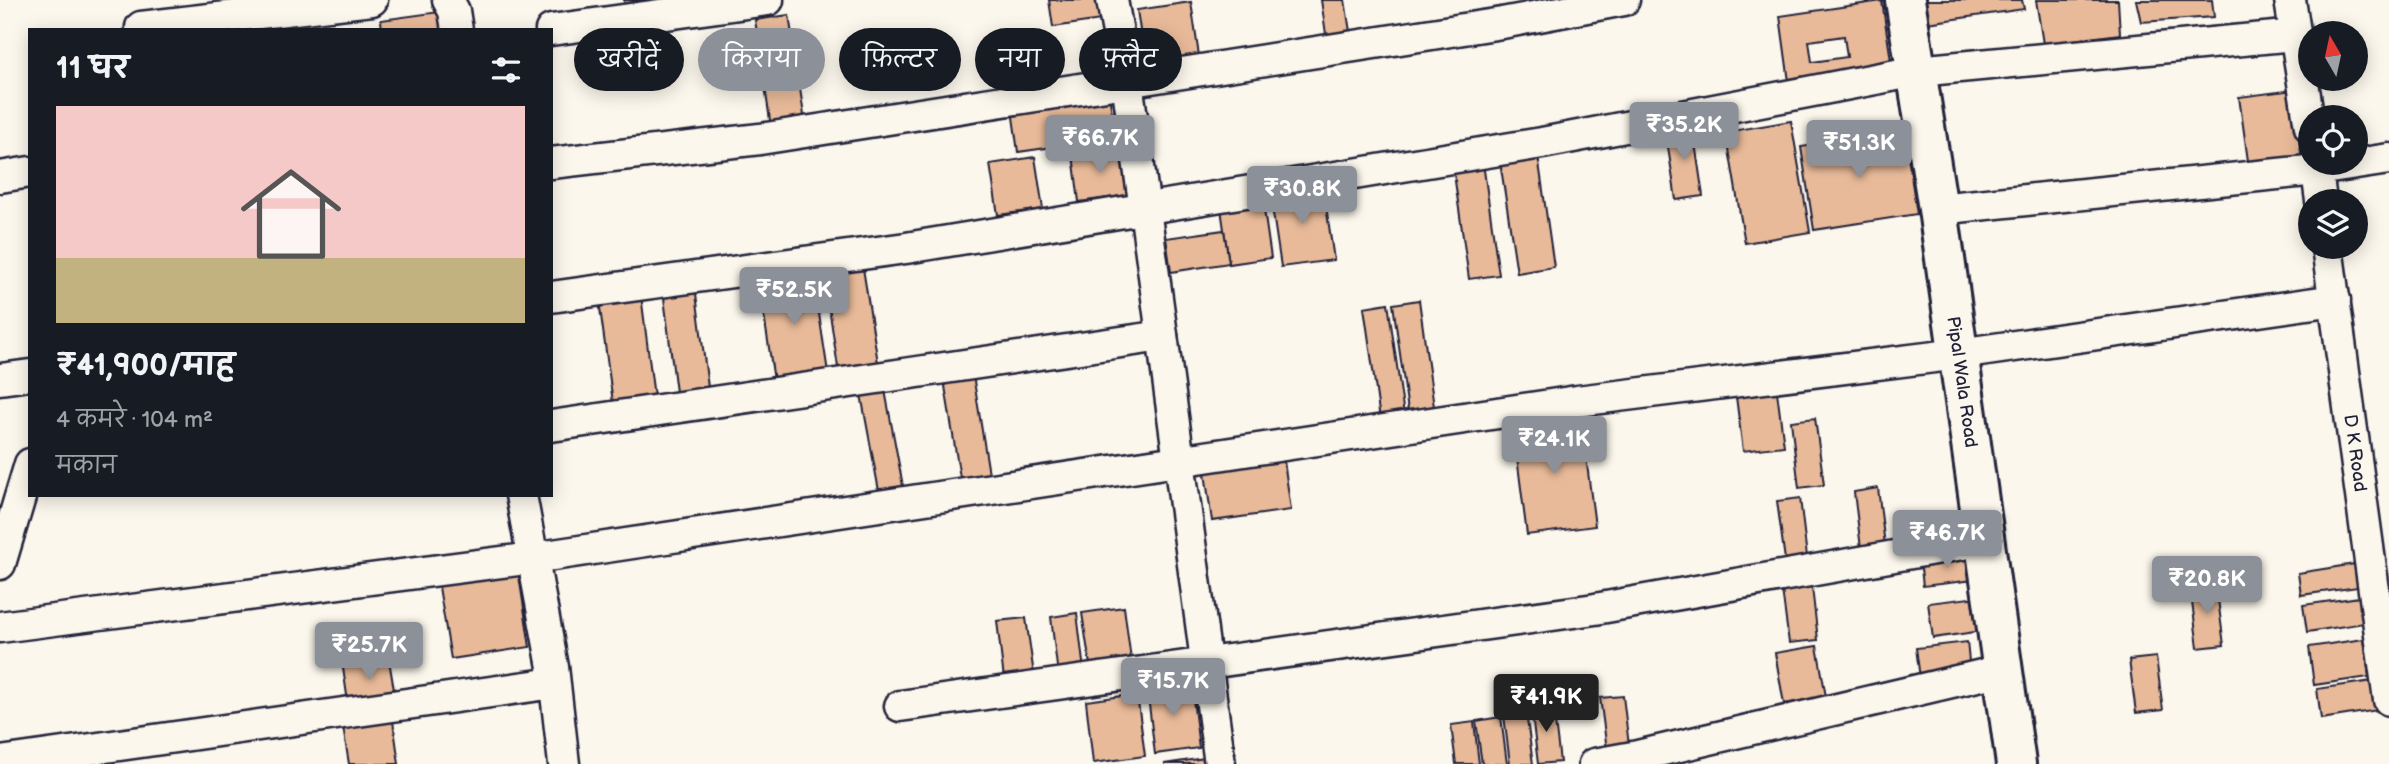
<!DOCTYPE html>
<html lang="hi">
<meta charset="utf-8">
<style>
body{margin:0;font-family:"Balsamiq Sans","Playpen Sans Deva",sans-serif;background:#242831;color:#f1f3f6;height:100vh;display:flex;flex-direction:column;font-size:26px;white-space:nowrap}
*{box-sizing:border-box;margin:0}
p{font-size:23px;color:#9ea1a6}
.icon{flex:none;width:38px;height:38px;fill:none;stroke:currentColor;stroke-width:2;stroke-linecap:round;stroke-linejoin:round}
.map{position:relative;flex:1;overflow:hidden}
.details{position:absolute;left:28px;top:28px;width:525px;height:469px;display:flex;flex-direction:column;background:#171b24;border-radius:0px;box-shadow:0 4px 18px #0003}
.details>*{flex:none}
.guide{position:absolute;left:574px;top:28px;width:665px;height:63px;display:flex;gap:14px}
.needle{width:46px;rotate:351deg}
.controls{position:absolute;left:2298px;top:21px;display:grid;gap:14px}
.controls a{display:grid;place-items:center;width:70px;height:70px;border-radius:50%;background:#171b24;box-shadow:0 4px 18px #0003;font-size:35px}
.price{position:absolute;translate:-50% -60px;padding:0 16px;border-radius:7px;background:#8c9099;color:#fff;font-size:23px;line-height:46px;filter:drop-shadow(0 2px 4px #0008)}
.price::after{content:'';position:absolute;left:50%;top:42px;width:21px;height:16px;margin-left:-10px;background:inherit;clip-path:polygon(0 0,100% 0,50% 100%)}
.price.selected{background:#222;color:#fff}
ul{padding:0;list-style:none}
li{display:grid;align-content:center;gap:14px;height:371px;padding:0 28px}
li+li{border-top:2px solid #363941}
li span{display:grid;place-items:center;height:217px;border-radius:0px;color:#555}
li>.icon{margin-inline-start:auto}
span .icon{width:126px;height:126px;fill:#fffc;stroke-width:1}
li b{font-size:30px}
h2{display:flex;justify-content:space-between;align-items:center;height:84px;padding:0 28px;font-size:30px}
.chip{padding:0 24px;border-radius:32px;background:#171b24;box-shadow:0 4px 18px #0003;font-size:24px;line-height:63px}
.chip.selected{background:#8c9099;color:#fff}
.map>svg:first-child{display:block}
.building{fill:#e8ba99;stroke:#22223b;stroke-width:2;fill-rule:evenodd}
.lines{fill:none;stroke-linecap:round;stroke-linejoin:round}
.street-casing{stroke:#22223b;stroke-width:35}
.secondary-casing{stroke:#22223b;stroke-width:44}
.street{stroke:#fbf7ec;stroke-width:30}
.secondary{stroke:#fbf7ec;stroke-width:38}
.labels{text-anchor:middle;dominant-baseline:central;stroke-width:5;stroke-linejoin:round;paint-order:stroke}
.street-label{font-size:18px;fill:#22223b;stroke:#fbf7ec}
</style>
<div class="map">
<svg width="2389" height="764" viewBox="0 0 2389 764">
<rect width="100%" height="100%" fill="#fbf7ec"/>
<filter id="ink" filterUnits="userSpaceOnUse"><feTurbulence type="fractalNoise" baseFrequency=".0143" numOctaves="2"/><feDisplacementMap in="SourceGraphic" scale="14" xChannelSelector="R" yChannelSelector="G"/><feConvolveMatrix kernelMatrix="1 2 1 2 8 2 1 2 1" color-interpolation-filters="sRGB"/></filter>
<g filter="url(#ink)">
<g class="building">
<polygon points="624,0 651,0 652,8 626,12"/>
<polygon points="1049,0 1098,0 1101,20 1053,27"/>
<polygon points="1321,0 1345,0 1351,38 1327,41"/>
<polygon points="1924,0 2022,0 2024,9 1927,23"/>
<polygon points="2036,0 2118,0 2120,34 2043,44"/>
<polygon points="2136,0 2212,0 2214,17 2141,22"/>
<path d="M1882,1L1893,74L1790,89L1780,16ZM1844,36L1847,57L1812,62L1809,41Z"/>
<polygon points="1191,2 1199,56 1145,64 1137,10"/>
<polygon points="439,12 442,30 382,30 381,20"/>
<polygon points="789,15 805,122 771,127 755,20"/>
<polygon points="1108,89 1116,138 1018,152 1011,103"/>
<polygon points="2293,90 2302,161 2249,168 2239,97"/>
<polygon points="1791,121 1810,232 1745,243 1726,132"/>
<polygon points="1692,123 1703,196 1676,200 1665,127"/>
<polygon points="1904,131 1917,214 1814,230 1801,147"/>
<polygon points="1121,148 1128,195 1079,202 1073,155"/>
<polygon points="1538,156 1554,267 1517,273 1500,161"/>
<polygon points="1035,157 1043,209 998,215 990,164"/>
<polygon points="1483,163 1499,275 1469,279 1453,167"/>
<polygon points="1323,185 1334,260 1281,267 1270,193"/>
<polygon points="1262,196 1271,258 1229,264 1220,202"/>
<polygon points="1224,230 1229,263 1171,272 1166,238"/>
<polygon points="812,268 829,379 775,387 758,276"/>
<polygon points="863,268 879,369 839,374 824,274"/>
<polygon points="695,286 709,395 677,400 663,290"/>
<polygon points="641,295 655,405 614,410 599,301"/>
<polygon points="1419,300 1435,414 1409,418 1393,304"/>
<polygon points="1388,303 1404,415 1380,419 1364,307"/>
<polygon points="973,375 990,480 961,484 944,380"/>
<polygon points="1776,384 1784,446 1743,451 1735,389"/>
<polygon points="884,385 903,486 879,491 860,389"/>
<polygon points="1581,418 1595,526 1527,535 1513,426"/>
<polygon points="1815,418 1824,485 1799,488 1791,421"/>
<polygon points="1283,454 1291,510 1212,521 1204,466"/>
<polygon points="1878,488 1885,545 1861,548 1854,492"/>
<polygon points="1800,498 1807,557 1785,560 1777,501"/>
<polygon points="1971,553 1974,580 1923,586 1920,560"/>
<polygon points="2355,564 2358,587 2301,595 2298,573"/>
<polygon points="518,569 530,647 451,659 438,581"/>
<polygon points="2216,584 2224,645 2198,648 2190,587"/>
<polygon points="1812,587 1818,640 1789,643 1782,590"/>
<polygon points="1978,597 1982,631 1933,638 1928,603"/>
<polygon points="2360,597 2364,623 2307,632 2303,605"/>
<polygon points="1124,607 1131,660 1090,665 1082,613"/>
<polygon points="1077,613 1084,671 1058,675 1051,617"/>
<polygon points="1026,618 1034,675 1004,679 997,621"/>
<polygon points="2364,639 2369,677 2314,685 2309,647"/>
<polygon points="1967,642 1970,671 1920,678 1916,648"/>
<polygon points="1817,646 1826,697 1784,704 1775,653"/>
<polygon points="388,654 396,702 349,709 342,661"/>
<polygon points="2156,657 2163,710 2136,713 2129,660"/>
<polygon points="2373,681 2378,710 2321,719 2317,689"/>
<polygon points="1191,683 1199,748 1155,754 1147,688"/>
<polygon points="1137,694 1145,756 1093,763 1086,701"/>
<polygon points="1623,696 1630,754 1608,757 1600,698"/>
<polygon points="1553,705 1560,762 1538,764 1531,707"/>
<polygon points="1526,712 1533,764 1510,764 1504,715"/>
<polygon points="392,714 399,764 349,764 342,721"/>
<polygon points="1501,717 1507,764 1482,764 1476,721"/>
<polygon points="1474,722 1479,764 1456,764 1451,725"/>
<polygon points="1205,758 1206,764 1164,764"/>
</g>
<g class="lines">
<defs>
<g id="street">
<polyline points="448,0 454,11 457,30"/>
<polyline points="1112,0 1127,82 1145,209 1220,764"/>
<polyline points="2290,0 2310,127"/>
<polyline points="141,27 372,0"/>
<polyline points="551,30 768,0"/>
<polyline points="551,163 760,139 1502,23 1624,0"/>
<polyline points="2316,163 2321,201"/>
<polyline points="0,177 30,172"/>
<polyline points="1938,209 2317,170 2389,159"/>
<polyline points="2327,247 2389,700"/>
<polyline points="551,297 906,248 1542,143 1917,71 2296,35"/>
<polyline points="0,379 30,375"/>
<polyline points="551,426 1162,336"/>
<polyline points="521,495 553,667 564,764"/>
<polyline points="0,564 30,464"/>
<polyline points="0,627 533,558 1577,401 1959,354 2335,300"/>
<polyline points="900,706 1595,609 1985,540"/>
<polyline points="0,762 554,683"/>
<polyline points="1594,764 1633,757 2003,670"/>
</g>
<polyline id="secondary" points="1905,0 1938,209 2016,764"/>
</defs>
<use href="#street" class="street-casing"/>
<use href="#secondary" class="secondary-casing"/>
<use href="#street" class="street"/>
<use href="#secondary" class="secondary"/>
</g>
</g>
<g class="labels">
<g class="street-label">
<text transform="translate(1962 382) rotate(82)">Pipal Wala Road</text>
<text transform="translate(2355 453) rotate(82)">D K Road</text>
</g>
</g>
</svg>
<div class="controls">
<a><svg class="needle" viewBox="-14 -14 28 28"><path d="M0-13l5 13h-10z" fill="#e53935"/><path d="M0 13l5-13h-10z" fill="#9ea1a6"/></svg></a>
<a><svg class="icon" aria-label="locate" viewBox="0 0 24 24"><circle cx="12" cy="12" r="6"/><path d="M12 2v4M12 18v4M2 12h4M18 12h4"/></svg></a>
<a><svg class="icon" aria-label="layers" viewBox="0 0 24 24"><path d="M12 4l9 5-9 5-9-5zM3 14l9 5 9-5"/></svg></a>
</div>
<b class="price" style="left:1684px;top:162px">₹35.2K</b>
<b class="price" style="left:1100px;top:175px">₹66.7K</b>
<b class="price" style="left:1859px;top:180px">₹51.3K</b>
<b class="price" style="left:1302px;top:226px">₹30.8K</b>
<b class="price" style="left:794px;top:327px">₹52.5K</b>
<b class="price" style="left:1554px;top:476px">₹24.1K</b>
<b class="price" style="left:1947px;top:570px">₹46.7K</b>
<b class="price" style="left:2207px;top:616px">₹20.8K</b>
<b class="price" style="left:369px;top:682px">₹25.7K</b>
<b class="price" style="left:1173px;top:718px">₹15.7K</b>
<b class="price selected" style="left:1546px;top:734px">₹41.9K</b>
<div class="guide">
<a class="chip">खरीदें</a>
<a class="chip selected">किराया</a>
<a class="chip">फ़िल्टर</a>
<a class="chip">नया</a>
<a class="chip">फ़्लैट</a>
</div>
<section class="details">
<h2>11 घर<svg class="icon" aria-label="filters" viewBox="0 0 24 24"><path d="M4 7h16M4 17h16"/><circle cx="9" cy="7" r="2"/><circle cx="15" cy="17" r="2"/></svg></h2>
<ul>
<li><span style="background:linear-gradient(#f6c9c9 70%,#c2b280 0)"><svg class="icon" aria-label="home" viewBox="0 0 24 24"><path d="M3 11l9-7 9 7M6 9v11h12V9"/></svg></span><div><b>₹41,900/माह</b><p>4 कमरे · 104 m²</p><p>मकान</p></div></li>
</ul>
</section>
</div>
